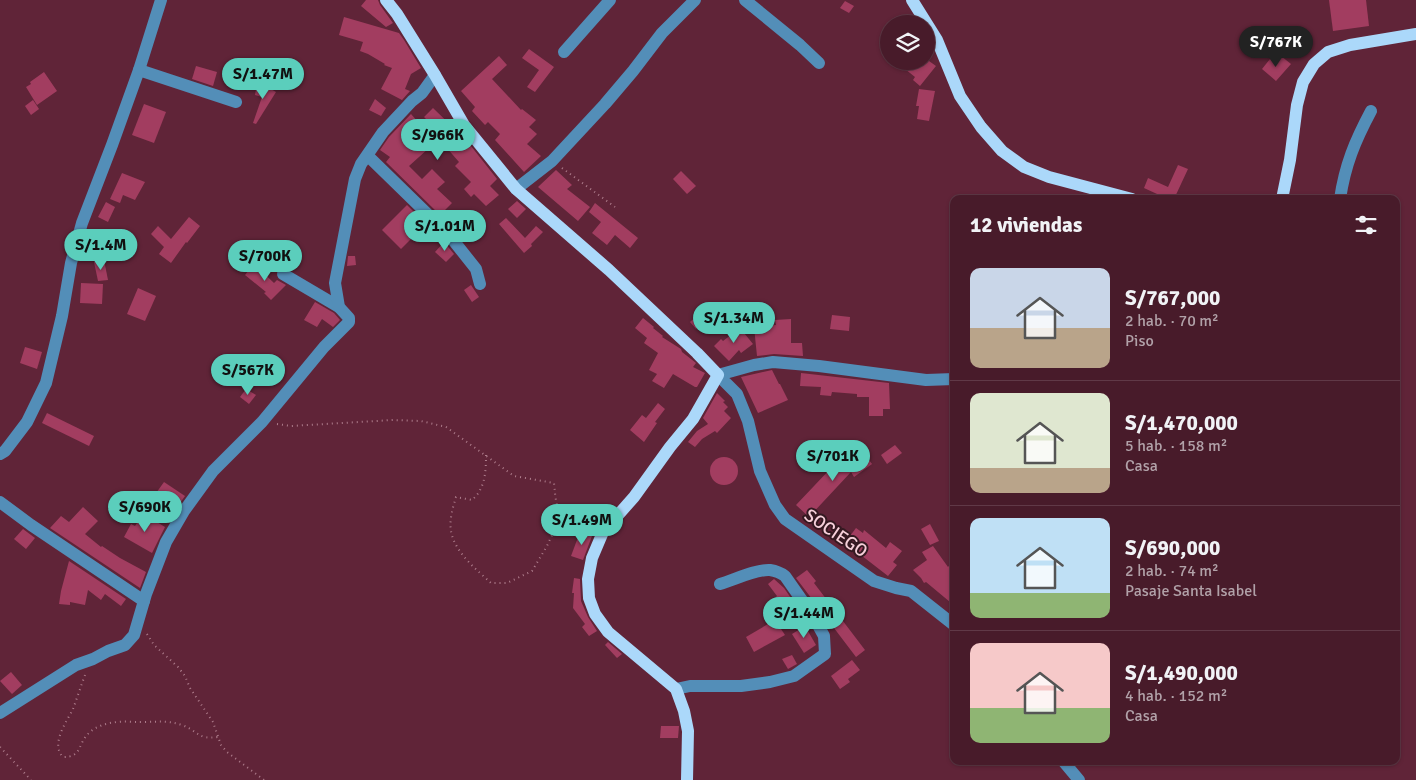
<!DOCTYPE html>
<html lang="es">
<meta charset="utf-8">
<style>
body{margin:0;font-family:Signika,sans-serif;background:#4f2432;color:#f1f3f6;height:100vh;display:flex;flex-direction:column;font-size:19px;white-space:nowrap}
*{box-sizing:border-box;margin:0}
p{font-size:16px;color:#b1a1a8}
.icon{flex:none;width:28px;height:28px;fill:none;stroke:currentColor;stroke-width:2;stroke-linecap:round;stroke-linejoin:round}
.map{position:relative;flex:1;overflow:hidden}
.sheet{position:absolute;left:950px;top:195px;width:450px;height:570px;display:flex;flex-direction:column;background:#481b2a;border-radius:10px;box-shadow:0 1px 4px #0004,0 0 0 1px #603947}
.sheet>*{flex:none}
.fabs{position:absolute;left:880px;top:15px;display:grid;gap:10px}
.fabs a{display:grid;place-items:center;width:55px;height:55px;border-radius:50%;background:#481b2a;box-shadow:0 1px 4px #0004,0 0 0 1px #603947;font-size:25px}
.price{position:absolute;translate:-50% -42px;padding:0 11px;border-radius:18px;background:#5bcebc;color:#111;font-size:16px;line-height:32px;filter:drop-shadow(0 1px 2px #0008)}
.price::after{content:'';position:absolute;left:50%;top:30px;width:15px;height:11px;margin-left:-8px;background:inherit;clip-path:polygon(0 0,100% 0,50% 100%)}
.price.selected{background:#222;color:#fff}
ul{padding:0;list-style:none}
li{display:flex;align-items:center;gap:15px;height:125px;padding:0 20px}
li+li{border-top:1px solid #603947}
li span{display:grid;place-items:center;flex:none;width:140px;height:100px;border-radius:10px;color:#555}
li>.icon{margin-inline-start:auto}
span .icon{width:60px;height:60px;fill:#fffc;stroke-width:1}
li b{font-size:21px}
h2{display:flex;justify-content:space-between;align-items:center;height:60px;padding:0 20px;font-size:21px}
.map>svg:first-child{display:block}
.building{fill:#a23d60}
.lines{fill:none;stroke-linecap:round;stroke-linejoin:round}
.path{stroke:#ae7d8c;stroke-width:2;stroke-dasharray:1 4;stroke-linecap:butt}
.minor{stroke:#538eb8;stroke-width:12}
.major{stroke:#abd8fa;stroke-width:12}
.labels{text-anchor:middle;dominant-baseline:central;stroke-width:4;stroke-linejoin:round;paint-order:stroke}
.street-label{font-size:18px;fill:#f7d0da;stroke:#341921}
</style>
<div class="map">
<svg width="1416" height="780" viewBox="0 0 1416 780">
<rect width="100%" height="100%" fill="#602438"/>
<g class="building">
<polygon points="366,0 378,0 380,5 393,23 386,27 361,6"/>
<polygon points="1329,0 1366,0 1369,26 1333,31"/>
<polygon points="845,1 854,6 849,13 840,8"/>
<polygon points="344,17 399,33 404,40 421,68 411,74 405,89 410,91 402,100 381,89 392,68 384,65 385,64 368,54 360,51 363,42 339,35"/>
<polygon points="529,49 554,67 535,92 527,87 539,70 522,58"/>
<polygon points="499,56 507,65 492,79 521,110 522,109 536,120 529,127 537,134 527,144 541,156 524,172 495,140 500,134 488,122 485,125 472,111 475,107 461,91"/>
<polygon points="1281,56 1291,64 1276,81 1262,69 1270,59 1275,63"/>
<polygon points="895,61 929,61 936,66 920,86 913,80 915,77"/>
<polygon points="196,66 217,72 213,86 192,79"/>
<polygon points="44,72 57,91 37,105 26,87 31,84 30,82"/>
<polygon points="257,83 262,84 276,92 256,124 253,123 262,97 255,95"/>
<polygon points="919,89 935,91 929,121 917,119 919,106 916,106"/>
<polygon points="375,99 386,108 381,116 369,110"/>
<polygon points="33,100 39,109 31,115 25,106"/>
<polygon points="144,104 166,112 154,143 132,135"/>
<polygon points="433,108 467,141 497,179 490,186 499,195 486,206 474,194 471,197 464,189 471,182 455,166 459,162 439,139 409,166 422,179 432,169 445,182 437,189 452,203 440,215 386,162 390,157 380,150 389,137 411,114 418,122 411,129 423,141 436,129 424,117"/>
<polygon points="1178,165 1188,169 1174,199 1168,199 1144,188 1148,178 1168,187"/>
<polygon points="556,170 572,185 567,189 590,207 578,221 538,187"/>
<polygon points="681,171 696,186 687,194 673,179"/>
<polygon points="122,173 145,182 135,200 123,195 120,203 110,199"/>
<polygon points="517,201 526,209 517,218 508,209"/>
<polygon points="106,202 115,207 108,222 98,217"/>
<polygon points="595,203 638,238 630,248 615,235 607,245 592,233 601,222 589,212"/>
<polygon points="407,205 426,224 401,249 382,230"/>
<polygon points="189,217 200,226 187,243 186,242 171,263 159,254 164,247 151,234 158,226 171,239"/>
<polygon points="506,218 525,238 536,226 543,232 531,244 532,246 524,253 499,224"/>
<polygon points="444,242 454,254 446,262 435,252"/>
<polygon points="348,256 355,256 356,265 347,266"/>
<polygon points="104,260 108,280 98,281 94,262"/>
<polygon points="254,264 274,283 277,280 286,285 271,300 264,293 266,292 245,275"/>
<polygon points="81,283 103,284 102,304 80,303"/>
<polygon points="471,285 479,297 472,302 464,290"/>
<polygon points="138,288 156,296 145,321 127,314"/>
<polygon points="315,302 334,313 340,320 333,327 322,319 317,327 304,320"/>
<polygon points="698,315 704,322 696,329 690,322"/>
<polygon points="832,315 850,317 849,331 830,329"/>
<polygon points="643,318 654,327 653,328 663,336 662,337 681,349 682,352 691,359 696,363 693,367 705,373 697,387 695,387 673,374 664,388 652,381 657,374 649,370 658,353 644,343 647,338 635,328"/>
<polygon points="791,319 791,343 802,343 803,356 774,354 757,356 754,327 776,325 775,320"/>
<polygon points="740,328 753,344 741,353 739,350 729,361 714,346 721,339 723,341"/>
<polygon points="25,347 42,352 37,369 20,363"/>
<polygon points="772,370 779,384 780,384 788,400 758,413 741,377"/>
<polygon points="801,373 889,383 890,409 883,409 883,416 869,416 869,397 857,397 857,394 832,392 831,396 820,395 821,387 800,386"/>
<polygon points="246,389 256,395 249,404 240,397"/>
<polygon points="717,393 725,401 723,402 728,407 724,411 731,418 717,433 715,431 702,439 695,447 688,442 697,431 708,424 703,418"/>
<polygon points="658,403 665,409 655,422 657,423 644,442 630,430 642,415 646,418"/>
<polygon points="47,413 94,436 89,446 42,423"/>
<polygon points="895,445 902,453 887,464 881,455"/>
<polygon points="861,449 872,464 854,477 851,472 809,517 796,505 832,467 834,469"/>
<circle cx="724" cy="471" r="14"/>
<polygon points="164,482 185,496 175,510 154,496"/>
<polygon points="83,507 98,521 85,534 101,547 102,546 120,558 146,572 140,588 50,528 61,516 69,522"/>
<polygon points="145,511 153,516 152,519 165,527 152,553 124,537 131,524 135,526"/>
<polygon points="930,524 939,541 930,545 921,529"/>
<polygon points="856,528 863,533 864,530 886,548 890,542 902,551 893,562 897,565 888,576 857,552 857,553 844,544"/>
<polygon points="23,529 35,538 26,549 14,539"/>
<polygon points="580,532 592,536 583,560 571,556"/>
<polygon points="933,546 948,567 954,560 954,597 950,602 926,582 924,583 921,578 913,570 927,560 922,552"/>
<polygon points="69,561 126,599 121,606 105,594 101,600 88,590 85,605 70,602 70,605 59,604 61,591"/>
<polygon points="807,570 816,581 814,583 865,650 856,657 796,578"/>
<polygon points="574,578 580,579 581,601 588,617 597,631 589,636 582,627 585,624 573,608 574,593 572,593"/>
<polygon points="774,579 784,588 795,604 785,610 776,597 777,596 768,584"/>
<polygon points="775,620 785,635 754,652 746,637"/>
<polygon points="805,626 816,645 804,653 792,634"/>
<polygon points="608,642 622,654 617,658 605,645"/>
<polygon points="792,655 797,664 788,669 782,659"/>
<polygon points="852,660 860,670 848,679 850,682 840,689 831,676"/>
<polygon points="11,672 22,685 12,694 0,681"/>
<polygon points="661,726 679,726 678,738 660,738"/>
</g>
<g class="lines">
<g class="path">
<polyline points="562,168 615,207"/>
<path d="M277,424L291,426L393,420L421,421L446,427L514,476L554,483C557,515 558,522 591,529"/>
<path d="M486,455C486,472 485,489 472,500L456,497C453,507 449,520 451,531C455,553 476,569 491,583H507L532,571L547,546L561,516"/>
<polyline points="147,634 154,645 178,667 185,676 190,688 213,722 221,745 227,752 264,780"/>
<path d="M85,675C81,686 77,698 73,709C67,721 50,744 63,757C83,757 77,744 89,733C96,726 107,723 117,722C125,721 133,722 140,722C155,722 168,720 182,725C198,731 198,740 218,737"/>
<polyline points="0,747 31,780"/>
</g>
<g class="minor">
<polyline points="745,0 800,45 819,63"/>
<polyline points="564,52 610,0"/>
<polyline points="139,70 236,102"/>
<polyline points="368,156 449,235 476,269 480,284"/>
<polyline points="516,189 552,161 605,104 633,71 662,33 695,0"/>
<path d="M1340,199C1345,165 1355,141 1371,111"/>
<polyline points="283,274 339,307"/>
<polyline points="954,379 926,380 819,366 773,362 754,365 718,375 737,394 748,421 760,471 775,505 785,519 874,581 896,588 911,591 954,625"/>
<polyline points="0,454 5,451 27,422 46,383 62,316 71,263 82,223 112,145 139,70 161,0"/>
<polyline points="0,502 31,525 144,601"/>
<path d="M676,689L690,686H741L770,682L794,676L825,654L824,636L813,616L785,576C781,573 776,571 770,570C756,569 734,580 720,584"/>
<polyline points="0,713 76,665 93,659 108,651 125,645 134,635 146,594 166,542 184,511 213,471 262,422 324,347 349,322 349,318 339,307 335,283 355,179 361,164 383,132 412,101 422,93 435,75"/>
<polyline points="1063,761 1079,780"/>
</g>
<g class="major">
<polyline points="386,0 397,14 435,75 464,125 516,189 609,270 697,353 718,375 693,419 670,447 634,497 603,532 592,558 588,579 589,598 595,614 608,632 676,689 684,711 688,731 687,780"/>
<polyline points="912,0 937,40 960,96 981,127 1002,151 1024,167 1049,177 1132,199"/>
<polyline points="1282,199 1290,160 1297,105 1303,82 1314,64 1328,52 1350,45 1416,34"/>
</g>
</g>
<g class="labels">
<g class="street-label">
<text transform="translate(836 533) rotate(34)">SOCIEGO</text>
</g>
</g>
</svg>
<div class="fabs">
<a><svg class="icon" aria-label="layers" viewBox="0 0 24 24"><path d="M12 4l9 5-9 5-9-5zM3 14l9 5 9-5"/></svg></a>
</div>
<b class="price selected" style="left:1276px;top:68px">S/767K</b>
<b class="price" style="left:263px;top:100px">S/1.47M</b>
<b class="price" style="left:438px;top:161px">S/966K</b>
<b class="price" style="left:445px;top:252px">S/1.01M</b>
<b class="price" style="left:101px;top:271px">S/1.4M</b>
<b class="price" style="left:265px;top:282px">S/700K</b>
<b class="price" style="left:734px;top:344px">S/1.34M</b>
<b class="price" style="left:248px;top:396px">S/567K</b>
<b class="price" style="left:833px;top:482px">S/701K</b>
<b class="price" style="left:145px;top:533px">S/690K</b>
<b class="price" style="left:582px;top:546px">S/1.49M</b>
<b class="price" style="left:804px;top:639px">S/1.44M</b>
<section class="sheet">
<h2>12 viviendas<svg class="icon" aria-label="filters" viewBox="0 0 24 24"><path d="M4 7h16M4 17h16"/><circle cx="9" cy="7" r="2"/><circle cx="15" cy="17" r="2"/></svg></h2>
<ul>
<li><span style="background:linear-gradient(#c9d6e8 60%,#b9a48a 0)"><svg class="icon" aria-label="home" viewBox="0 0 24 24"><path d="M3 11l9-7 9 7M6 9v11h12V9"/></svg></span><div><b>S/767,000</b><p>2 hab. · 70 m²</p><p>Piso</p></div></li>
<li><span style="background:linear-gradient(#dfe7d0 75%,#b9a48a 0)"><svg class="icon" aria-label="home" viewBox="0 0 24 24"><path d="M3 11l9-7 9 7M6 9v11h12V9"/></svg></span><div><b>S/1,470,000</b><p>5 hab. · 158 m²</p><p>Casa</p></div></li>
<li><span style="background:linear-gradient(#bfe0f5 75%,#8fb573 0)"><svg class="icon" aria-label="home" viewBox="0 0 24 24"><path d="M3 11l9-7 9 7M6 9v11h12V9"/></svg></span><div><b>S/690,000</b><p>2 hab. · 74 m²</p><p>Pasaje Santa Isabel</p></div></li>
<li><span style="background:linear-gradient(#f6c9c9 65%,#8fb573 0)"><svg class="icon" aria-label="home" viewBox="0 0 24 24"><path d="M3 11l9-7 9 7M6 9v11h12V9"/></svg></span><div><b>S/1,490,000</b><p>4 hab. · 152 m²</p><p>Casa</p></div></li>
</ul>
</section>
</div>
